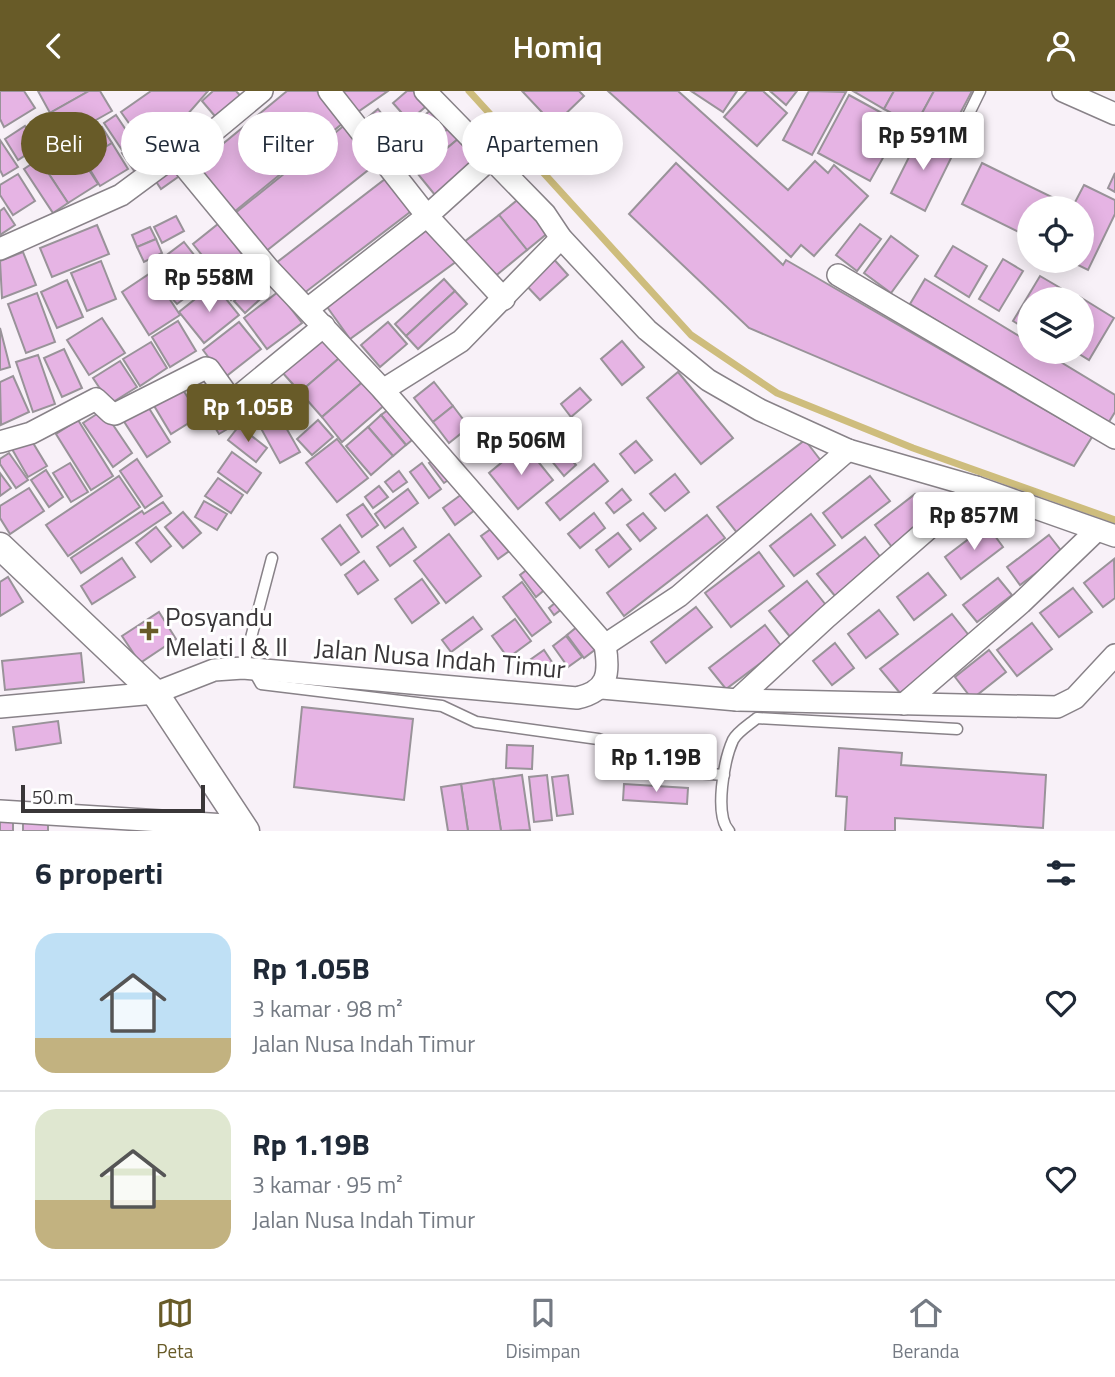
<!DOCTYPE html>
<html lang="id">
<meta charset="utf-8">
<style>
body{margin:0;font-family:"Titillium Web",sans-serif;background:#f2f2f3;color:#1f2937;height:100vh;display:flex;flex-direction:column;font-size:26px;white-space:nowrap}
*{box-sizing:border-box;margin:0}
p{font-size:23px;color:#747a83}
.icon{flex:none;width:38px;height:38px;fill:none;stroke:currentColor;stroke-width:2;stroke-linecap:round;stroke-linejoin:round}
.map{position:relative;height:740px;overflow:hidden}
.sheet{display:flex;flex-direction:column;background:#fff;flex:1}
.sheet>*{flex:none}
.top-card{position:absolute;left:21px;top:21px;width:700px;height:63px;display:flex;gap:14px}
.fabs{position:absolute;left:1017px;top:105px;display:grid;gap:14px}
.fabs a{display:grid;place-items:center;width:77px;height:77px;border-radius:50%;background:#fff;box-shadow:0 4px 18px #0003;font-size:35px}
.scale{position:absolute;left:21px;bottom:18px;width:184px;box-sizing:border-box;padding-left:7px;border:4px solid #393638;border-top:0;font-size:19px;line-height:24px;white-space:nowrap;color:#393638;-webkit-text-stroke:5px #fff;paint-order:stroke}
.price{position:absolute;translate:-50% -60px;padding:0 16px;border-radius:7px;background:#fff;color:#222;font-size:23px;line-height:46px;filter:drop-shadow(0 2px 4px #0008)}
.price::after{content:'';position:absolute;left:50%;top:42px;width:21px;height:16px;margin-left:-10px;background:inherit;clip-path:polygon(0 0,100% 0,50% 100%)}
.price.selected{background:#685b28;color:#fff}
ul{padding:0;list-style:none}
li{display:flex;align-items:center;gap:21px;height:175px;padding:0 35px}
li+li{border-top:2px solid #e0e1e3}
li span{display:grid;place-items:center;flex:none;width:196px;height:140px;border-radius:21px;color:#555}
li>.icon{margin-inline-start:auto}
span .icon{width:84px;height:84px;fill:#fffc;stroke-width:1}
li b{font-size:30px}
h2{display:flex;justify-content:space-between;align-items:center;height:84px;padding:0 35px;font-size:30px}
.chip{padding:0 24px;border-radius:32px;background:#fff;box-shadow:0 4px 18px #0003;font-size:24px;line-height:63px}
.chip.selected{background:#685b28;color:#fff}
header{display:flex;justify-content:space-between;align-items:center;height:91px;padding:0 35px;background:#685b28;color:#fff;font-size:32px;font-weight:600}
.tabs{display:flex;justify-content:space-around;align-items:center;height:98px;border-top:2px solid #e0e1e3;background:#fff;font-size:19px;color:#747a83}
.tabs a{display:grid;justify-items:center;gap:4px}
.tabs .selected{color:#685b28}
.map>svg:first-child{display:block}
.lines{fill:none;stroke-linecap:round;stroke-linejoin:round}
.stream{stroke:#cebd7d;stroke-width:7}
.building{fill:#e6b4e4;stroke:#999399;stroke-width:2}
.service-casing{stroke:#888288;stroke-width:13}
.minor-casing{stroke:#888288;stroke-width:24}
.tertiary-casing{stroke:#888288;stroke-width:29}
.service{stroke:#fff;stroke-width:10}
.minor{stroke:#fff;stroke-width:21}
.tertiary{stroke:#fff;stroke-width:26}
.poi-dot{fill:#685b28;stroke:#fff;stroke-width:2.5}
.labels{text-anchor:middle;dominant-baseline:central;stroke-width:6;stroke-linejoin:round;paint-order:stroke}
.poi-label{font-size:26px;fill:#393638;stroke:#fff;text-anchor:start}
.street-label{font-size:26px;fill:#393638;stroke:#fff}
</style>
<header><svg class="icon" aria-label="back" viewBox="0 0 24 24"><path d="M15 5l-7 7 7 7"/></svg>Homiq<svg class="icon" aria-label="person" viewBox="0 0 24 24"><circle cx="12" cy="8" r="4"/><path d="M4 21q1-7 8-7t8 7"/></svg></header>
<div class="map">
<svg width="1115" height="740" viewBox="0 0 1115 740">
<rect width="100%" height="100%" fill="#f8f1f8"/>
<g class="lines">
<polyline class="stream" points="469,0 691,244 777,302 913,357 1115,429"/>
</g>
<g class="building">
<polygon points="0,0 24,0 35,17 4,36 0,28"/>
<polygon points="38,0 89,0 50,22"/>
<polygon points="89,0 100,0 112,20 64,47 50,22"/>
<polygon points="151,0 208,0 165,49 152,35 138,45 121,21"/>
<polygon points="213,0 236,0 245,10 220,31 202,10"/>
<polygon points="287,0 317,0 343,32 234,121 196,75"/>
<polygon points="335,0 388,0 352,25"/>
<polygon points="407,0 420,0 430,12 409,30 393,12"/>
<polygon points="522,0 579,0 584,5 554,34"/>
<polygon points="608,0 678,0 788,99 815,70 828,82 834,74 868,105 814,165 801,154 791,166"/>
<polygon points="691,0 737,0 723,21"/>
<polygon points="747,0 763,0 787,22 757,55 724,26"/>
<polygon points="770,0 797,0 786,14"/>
<polygon points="809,0 846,1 812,64 783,49"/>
<polygon points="853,0 894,0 884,18"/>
<polygon points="894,0 934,0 915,35 884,18"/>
<polygon points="934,0 972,0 945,51 915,35"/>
<polygon points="849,4 902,33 870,90 818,62"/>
<polygon points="378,18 397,42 379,57 360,33"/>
<polygon points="432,18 449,37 408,71 392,52"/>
<polygon points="116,24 134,51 122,59 104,32"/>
<polygon points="346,33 377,72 260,165 229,127"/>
<polygon points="25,35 38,56 18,69 5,48"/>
<polygon points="102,36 112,52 84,69 74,52"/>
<polygon points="449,37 458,48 417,82 408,71"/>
<polygon points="921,42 955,59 925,120 891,102"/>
<polygon points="148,44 165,69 153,76 137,52"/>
<polygon points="69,48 98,93 68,112 39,68"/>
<polygon points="458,48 476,69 435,104 417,82"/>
<polygon points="0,49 18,76 3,85 0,79"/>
<polygon points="112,52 128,78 100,95 84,69"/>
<polygon points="137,52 153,76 139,87 122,62"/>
<polygon points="39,68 68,112 53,122 24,78"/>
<polygon points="176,69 185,81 161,98 153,86"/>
<polygon points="676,72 783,174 786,169 1092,346 1074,375 749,237 629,123"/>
<polygon points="982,72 1062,111 1059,117 1029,117 1029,146 962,113"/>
<polygon points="1115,82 1115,101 1108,97"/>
<polygon points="18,83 35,110 13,124 0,104 0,94"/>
<polygon points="389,85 414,118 303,203 276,172"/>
<polygon points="1084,94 1115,109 1115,123 1088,179 1070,170 1082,170 1082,117 1072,117"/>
<polygon points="521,106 549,141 527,159 499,124"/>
<polygon points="4,117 15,134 0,144 0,120"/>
<polygon points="499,124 527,159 493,187 464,151"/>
<polygon points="176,125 184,140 162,152 154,136"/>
<polygon points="218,133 242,163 217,183 193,153"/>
<polygon points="860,133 881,148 857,180 836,164"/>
<polygon points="97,134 109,163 52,186 40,157"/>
<polygon points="432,135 457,170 350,248 325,213"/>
<polygon points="150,136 156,148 137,156 132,144"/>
<polygon points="891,145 918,165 891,202 864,182"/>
<polygon points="156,148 162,162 144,171 137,156"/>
<polygon points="184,151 202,174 167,202 152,175"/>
<polygon points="953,155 987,175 969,206 935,185"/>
<polygon points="23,161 36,194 2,207 0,170"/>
<polygon points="551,165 568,184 540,209 523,191"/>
<polygon points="1003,168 1023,180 999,220 979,208"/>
<polygon points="101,170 116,208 87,220 71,182"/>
<polygon points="241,170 256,187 231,209 216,191"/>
<polygon points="202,174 211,187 177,213 167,202"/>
<polygon points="152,181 180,224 149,244 122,201"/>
<polygon points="1040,185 1069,202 1065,208 1029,208 1029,240 1013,230"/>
<polygon points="444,188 455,200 406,245 395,233"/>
<polygon points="925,188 1029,251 1029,261 1044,261 1115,304 1115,321 1107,334 910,213"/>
<polygon points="67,189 83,226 57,237 41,201"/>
<polygon points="258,190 268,201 245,222 234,210"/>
<polygon points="214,193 239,224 204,252 179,221"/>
<polygon points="455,200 467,213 418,258 406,245"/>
<polygon points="278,201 302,232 267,258 244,227"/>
<polygon points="37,202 55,251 26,262 8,213"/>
<polygon points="1080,206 1114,227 1089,269 1076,261 1082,261"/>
<polygon points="102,227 125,262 89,284 67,249"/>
<polygon points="178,230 196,260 170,276 152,246"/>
<polygon points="239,231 261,258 224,287 203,259"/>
<polygon points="388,231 407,253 380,276 361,254"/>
<polygon points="0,237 10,276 0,279"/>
<polygon points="325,241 344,263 300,301 281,280"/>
<polygon points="622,250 644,276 622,294 601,268"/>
<polygon points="151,251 167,277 140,295 123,268"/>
<polygon points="64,258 82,297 62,306 44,267"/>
<polygon points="344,263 366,288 322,326 300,301"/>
<polygon points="38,264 55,313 33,321 16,271"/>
<polygon points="120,270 137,296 110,313 93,287"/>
<polygon points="678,281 733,347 701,373 647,307"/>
<polygon points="13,285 29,321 1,334 0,291"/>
<polygon points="214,288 241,330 219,343 193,301"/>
<polygon points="366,288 387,312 342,351 322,326"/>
<polygon points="434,291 453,315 433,331 414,307"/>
<polygon points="181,296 200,325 171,343 153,313"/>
<polygon points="580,297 591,309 571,326 561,313"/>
<polygon points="147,314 170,351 147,366 123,329"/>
<polygon points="453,315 469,336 449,352 433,331"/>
<polygon points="392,316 417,345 406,354 381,324"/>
<polygon points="103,319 132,362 113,376 83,332"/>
<polygon points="277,321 300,361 280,372 258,332"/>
<polygon points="381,324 406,354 393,365 368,336"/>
<polygon points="78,329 113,385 91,399 56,343"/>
<polygon points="318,329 333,346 312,364 297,348"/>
<polygon points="239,335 267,357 256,371 228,349"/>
<polygon points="368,336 393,365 371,384 346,355"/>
<polygon points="30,347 47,375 28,386 12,358"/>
<polygon points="337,348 368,387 337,411 306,372"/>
<polygon points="805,349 825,375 738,443 717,416"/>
<polygon points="636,350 652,369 635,382 620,363"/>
<polygon points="524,353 553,389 518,418 489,382"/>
<polygon points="562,358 576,374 564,385 550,368"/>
<polygon points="232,361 261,382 247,402 218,381"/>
<polygon points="9,362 28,389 16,397 0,373 0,368"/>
<polygon points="439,365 454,385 444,392 429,372"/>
<polygon points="137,368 162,405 145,417 120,380"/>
<polygon points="70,372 88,401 71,411 53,382"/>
<polygon points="422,372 441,398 429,407 410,381"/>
<polygon points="594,373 608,390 560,429 546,412"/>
<polygon points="46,379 63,406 49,416 31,389"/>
<polygon points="399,380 407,391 393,401 385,391"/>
<polygon points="0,382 11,397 0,405"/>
<polygon points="675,383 689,401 665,420 650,403"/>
<polygon points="119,385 140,416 68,465 46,434"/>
<polygon points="870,385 890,410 842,447 823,422"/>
<polygon points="218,387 243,404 231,422 205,405"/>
<polygon points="379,395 388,406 373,417 365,406"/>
<polygon points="29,397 44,420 10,443 0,427 0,415"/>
<polygon points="408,398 418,412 385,437 375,423"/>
<polygon points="622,398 631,409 614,422 606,412"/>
<polygon points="466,400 479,416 455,434 443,417"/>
<polygon points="915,403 935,429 895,460 875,434"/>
<polygon points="204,410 227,423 217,439 195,426"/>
<polygon points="163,411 171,422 81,482 71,467 142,420 144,423"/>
<polygon points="363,413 378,434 362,446 347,424"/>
<polygon points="183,421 201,442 183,457 165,436"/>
<polygon points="594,422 605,437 580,457 568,443"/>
<polygon points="643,422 656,437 640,450 627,434"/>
<polygon points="811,423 835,454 794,485 770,455"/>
<polygon points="707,424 725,447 624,525 607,502"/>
<polygon points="498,433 515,456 498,468 481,445"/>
<polygon points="340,434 359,461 341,474 322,448"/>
<polygon points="987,434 1003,456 961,488 945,466"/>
<polygon points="156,436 171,455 151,471 136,452"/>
<polygon points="403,437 416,456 390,475 377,456"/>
<polygon points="618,442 631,458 609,476 596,459"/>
<polygon points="449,443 481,485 446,512 414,470"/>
<polygon points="1049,444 1063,462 1020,494 1007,476"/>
<polygon points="865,446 882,468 835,505 817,483"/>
<polygon points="759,461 784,495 731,536 705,502"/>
<polygon points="122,467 135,486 92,513 81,495"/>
<polygon points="1114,468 1115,507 1103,516 1084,492"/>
<polygon points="364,470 378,489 358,503 345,484"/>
<polygon points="533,474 549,495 536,506 520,484"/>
<polygon points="928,482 946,504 914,529 897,506"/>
<polygon points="8,486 23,511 0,525 0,491"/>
<polygon points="998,487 1012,504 977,531 963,514"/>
<polygon points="422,488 439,512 412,532 395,508"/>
<polygon points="807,490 829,518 791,547 769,520"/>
<polygon points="522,491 551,531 532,545 503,506"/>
<polygon points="1073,497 1092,521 1059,546 1040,522"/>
<polygon points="561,507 567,514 554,524 549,517"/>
<polygon points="696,516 712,536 666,572 651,551"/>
<polygon points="879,519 898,543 866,567 848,543"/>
<polygon points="159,521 176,548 140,572 122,545"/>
<polygon points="952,523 971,547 900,602 880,578"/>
<polygon points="473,526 482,538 451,561 442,549"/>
<polygon points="515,528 531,550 508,567 492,545"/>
<polygon points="583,531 600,555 584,567 567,544"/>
<polygon points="1032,532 1052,558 1017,585 997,559"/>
<polygon points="765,534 782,556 726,598 709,577"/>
<polygon points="566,545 582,566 568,576 553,555"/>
<polygon points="835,552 854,577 832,594 813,570"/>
<polygon points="544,559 554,574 538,586 527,571"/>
<polygon points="989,559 1006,581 972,608 955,586"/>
<polygon points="81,562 84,591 5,599 2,570"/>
<polygon points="302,616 413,628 404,709 294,696"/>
<polygon points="58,630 61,652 16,659 13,636"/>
<polygon points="507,654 533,655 532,678 506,677"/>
<polygon points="839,657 902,662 901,674 1046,684 1043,737 895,727 895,740 845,740 847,706 836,705"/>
<polygon points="522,684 530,739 501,740 493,688"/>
<polygon points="547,684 552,729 534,731 529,686"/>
<polygon points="568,684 573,723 557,725 552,686"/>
<polygon points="493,688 501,740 468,740 461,693"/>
<polygon points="461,693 468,740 448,740 441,696"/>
<polygon points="624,693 688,697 687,713 623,709"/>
<polygon points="13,721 13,740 0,740 0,722"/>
<polygon points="48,729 48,740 23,740 23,730"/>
</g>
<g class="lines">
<defs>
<g id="service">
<polyline points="956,49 980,0"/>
<polyline points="243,577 272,467"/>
<polyline points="253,579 261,593 442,615 476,631 598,648 696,682 724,684"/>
<path d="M729,740C714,724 724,669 733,649C737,641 750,633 757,627L957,638"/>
</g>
<g id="minor">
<polyline points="329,0 427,125 504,208"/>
<polyline points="425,0 545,123 561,147 647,239 708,289 760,319 848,359 976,396 1115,445"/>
<polyline points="1063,0 1115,23"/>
<polyline points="0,158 121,104 175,64 191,59 262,0"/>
<polyline points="838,184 1115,347"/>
<polyline points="309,217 427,125 490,68"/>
<polyline points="383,299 461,250 561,147"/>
<polyline points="0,351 31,342 96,308 111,322 115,323 206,277 209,278 231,309 234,309 324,235"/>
<polyline points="605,554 679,505 848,359"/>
<polyline points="602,597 737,609 1057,616 1075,607 1115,564"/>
<polyline points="737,609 827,526 976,396"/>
<polyline points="904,613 1021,512 1097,439"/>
<path d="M0,616L155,602L214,579L243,577L577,607C608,600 610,583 605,554L383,299L268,177L175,64"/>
<polyline points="0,720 242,735"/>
</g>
<polyline id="tertiary" points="0,455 155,602 246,740"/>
</defs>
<use href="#service" class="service-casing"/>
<use href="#minor" class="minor-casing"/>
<use href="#tertiary" class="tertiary-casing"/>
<use href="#service" class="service"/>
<use href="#minor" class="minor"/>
<use href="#tertiary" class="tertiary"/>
</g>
<path class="poi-dot" d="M145.5 529.5h7v7h7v7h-7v7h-7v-7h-7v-7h7z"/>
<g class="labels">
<g class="poi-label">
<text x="165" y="525">Posyandu<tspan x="165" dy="30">Melati I &amp; II</tspan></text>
</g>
<g class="street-label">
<text transform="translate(440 567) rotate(5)">Jalan Nusa Indah Timur</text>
</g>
</g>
</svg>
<div class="fabs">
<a><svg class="icon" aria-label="locate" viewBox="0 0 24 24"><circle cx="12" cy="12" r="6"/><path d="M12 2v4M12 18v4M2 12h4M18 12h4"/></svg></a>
<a><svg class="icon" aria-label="layers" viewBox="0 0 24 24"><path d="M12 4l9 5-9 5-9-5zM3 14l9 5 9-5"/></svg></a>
</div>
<div class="scale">50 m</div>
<b class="price" style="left:923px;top:81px">Rp 591M</b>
<b class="price" style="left:209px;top:223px">Rp 558M</b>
<b class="price selected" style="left:248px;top:353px">Rp 1.05B</b>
<b class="price" style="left:521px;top:386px">Rp 506M</b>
<b class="price" style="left:974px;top:461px">Rp 857M</b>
<b class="price" style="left:656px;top:703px">Rp 1.19B</b>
<div class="top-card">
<a class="chip selected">Beli</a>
<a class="chip">Sewa</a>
<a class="chip">Filter</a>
<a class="chip">Baru</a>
<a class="chip">Apartemen</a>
</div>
</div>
<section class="sheet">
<h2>6 properti<svg class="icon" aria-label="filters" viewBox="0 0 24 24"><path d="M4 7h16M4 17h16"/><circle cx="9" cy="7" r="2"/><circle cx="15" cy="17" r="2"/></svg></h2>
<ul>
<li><span style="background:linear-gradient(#bfe0f5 75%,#c2b280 0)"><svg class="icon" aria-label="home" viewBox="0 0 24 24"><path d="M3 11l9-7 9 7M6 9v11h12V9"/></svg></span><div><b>Rp 1.05B</b><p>3 kamar · 98 m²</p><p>Jalan Nusa Indah Timur</p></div><svg class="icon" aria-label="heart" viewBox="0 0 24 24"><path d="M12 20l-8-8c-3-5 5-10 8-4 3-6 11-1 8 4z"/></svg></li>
<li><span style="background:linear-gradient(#dfe7d0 65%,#c2b280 0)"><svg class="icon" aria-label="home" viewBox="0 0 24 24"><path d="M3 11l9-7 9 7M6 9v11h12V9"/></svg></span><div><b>Rp 1.19B</b><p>3 kamar · 95 m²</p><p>Jalan Nusa Indah Timur</p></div><svg class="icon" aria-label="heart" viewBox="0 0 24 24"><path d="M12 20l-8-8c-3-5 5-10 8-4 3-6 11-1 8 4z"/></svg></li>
</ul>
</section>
<nav class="tabs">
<a class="selected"><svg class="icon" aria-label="map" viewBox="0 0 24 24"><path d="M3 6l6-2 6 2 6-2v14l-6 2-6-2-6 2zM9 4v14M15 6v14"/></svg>Peta</a>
<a><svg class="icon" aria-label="saved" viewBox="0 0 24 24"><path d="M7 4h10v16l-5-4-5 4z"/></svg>Disimpan</a>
<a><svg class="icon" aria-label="home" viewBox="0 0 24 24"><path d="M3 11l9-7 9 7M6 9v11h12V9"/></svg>Beranda</a>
</nav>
